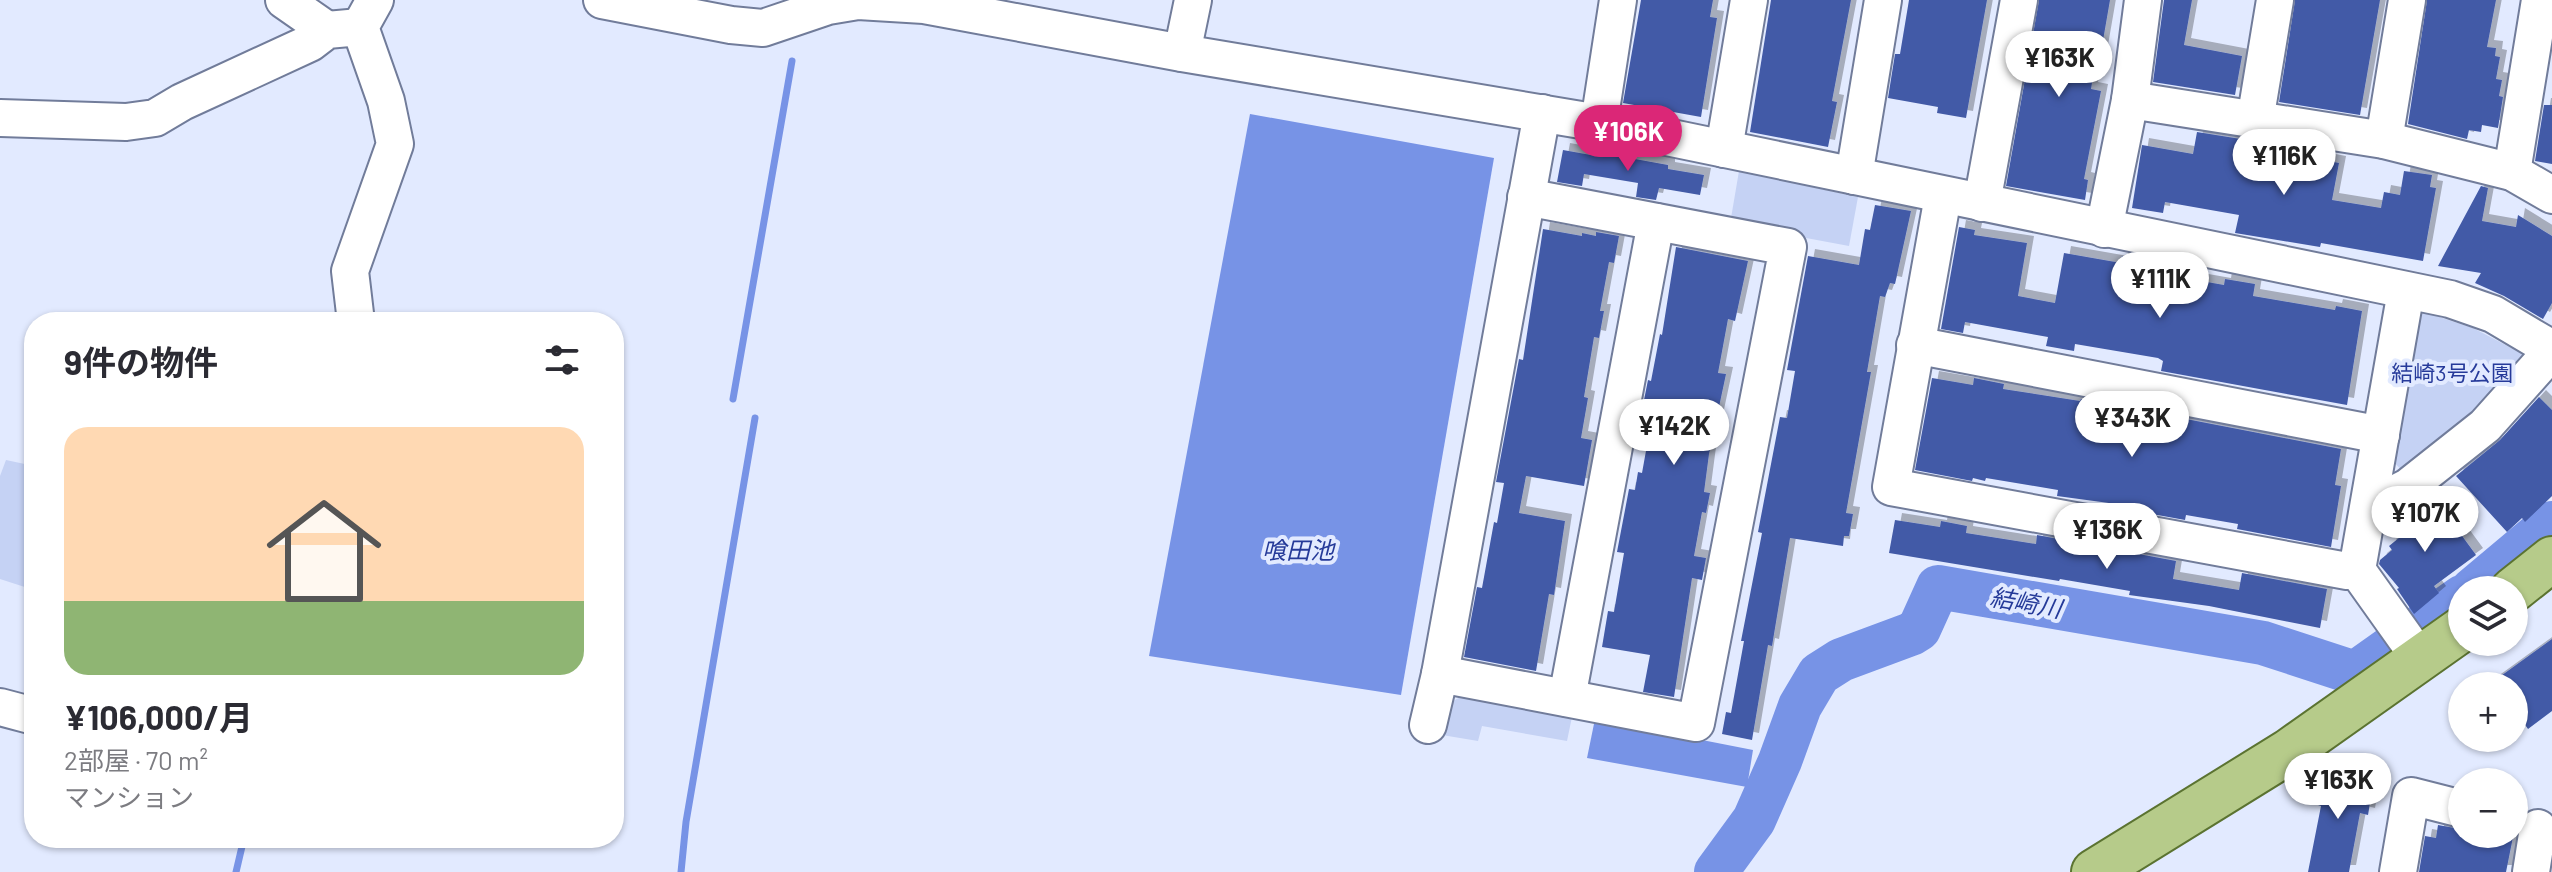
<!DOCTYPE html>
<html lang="ja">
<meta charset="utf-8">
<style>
body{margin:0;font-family:Barlow,"Noto Sans JP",sans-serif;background:#f2f2f3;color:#2b2b33;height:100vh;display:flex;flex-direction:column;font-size:30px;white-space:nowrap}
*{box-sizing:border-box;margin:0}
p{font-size:26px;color:#7c7c81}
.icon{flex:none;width:44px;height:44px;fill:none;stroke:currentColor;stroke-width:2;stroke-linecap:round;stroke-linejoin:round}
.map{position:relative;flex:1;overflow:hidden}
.sheet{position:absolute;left:24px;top:312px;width:600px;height:536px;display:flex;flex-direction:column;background:#fff;border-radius:32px;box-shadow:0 2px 6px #0004}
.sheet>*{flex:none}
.tools{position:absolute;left:2448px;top:576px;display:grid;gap:16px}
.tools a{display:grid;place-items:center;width:80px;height:80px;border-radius:50%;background:#fff;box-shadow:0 2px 6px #0004;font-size:40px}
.price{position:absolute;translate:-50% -68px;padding:0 18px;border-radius:28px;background:#fff;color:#222;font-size:26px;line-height:52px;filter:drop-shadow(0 2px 4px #0008)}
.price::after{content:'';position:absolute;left:50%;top:48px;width:24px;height:18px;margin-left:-12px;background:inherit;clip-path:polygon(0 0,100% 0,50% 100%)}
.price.selected{background:#db2777;color:#fff}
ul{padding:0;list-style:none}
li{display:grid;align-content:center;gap:16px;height:424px;padding:0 40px}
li+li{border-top:2px solid #e1e1e2}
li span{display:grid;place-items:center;height:248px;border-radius:24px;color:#555}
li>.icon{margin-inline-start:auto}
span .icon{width:144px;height:144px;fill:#fffc;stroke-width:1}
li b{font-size:34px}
h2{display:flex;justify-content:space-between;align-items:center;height:96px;padding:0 40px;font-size:34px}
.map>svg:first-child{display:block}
.green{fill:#c5d2f4}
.water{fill:#7793e6}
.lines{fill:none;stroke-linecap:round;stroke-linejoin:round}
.stream{stroke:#7793e6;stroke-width:7}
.river{stroke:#7793e6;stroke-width:44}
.building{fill:#425aa7;filter:url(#shadow)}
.minor-casing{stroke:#717c9a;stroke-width:40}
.major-casing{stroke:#5b7331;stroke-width:48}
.minor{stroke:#fff;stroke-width:36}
.major{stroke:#b6cb8a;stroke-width:44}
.labels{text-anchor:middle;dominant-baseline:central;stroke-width:8;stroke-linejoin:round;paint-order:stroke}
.park-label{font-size:22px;fill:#263a9a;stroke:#e2eaff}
.water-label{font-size:24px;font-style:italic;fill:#253a99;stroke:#e2eaff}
</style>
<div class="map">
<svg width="2552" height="872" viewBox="0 0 2552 872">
<defs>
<filter id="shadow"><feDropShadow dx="7" dy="-7" stdDeviation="0" flood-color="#0004"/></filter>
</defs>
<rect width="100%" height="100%" fill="#e2eaff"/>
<g class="green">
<polygon points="1739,171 1858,197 1849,246 1730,224"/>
<polygon points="2424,312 2473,328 2525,355 2525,363 2408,477 2391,459 2413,319"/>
<polygon points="6,460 34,466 34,590 0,579 0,476"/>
<polygon points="1463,695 1573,712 1567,741 1482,726 1478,741 1436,734 1441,709"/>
</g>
<g class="water">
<polygon points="1250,114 1494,158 1401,695 1149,656"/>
<polygon points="1595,719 1753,750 1747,787 1587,758"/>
</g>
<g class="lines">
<g class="stream">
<polyline points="733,399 792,61"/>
<polyline points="236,872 244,838"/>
<polyline points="681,872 686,822 755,418"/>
</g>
<g class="river">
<polyline points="2472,590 2552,523"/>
<polyline points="1716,872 1754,820 1780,761 1800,706 1819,674 1841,660 1911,634 1919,629 1938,587 2263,643 2355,673 2462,597"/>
</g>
</g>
<g class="building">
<polygon points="1641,0 1713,0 1710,17 1717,18 1701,117 1623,103"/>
<polygon points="1771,0 1851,0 1832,101 1837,102 1828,147 1750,132"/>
<polygon points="1909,0 1987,0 1966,118 1937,113 1938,107 1888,98 1895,54 1900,54"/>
<polygon points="2039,0 2110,0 2101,52 2097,52 2091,89 2101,91 2084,179 2088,180 2085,200 2006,186"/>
<polygon points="2164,0 2192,0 2184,45 2242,56 2235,95 2153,82"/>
<polygon points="2295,0 2380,0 2360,115 2279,102"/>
<polygon points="2427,0 2496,0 2487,47 2496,48 2495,56 2500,57 2496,79 2502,80 2499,96 2503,97 2498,128 2482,125 2481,132 2469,130 2467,139 2408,124"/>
<polygon points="2544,105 2552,105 2552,164 2535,161"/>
<polygon points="2197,132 2272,144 2272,146 2281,148 2279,159 2317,166 2318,159 2339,163 2332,200 2381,208 2384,192 2400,195 2404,171 2432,175 2430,187 2436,188 2423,261 2321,243 2320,247 2235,233 2239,215 2165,202 2163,213 2132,208 2142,145 2193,154"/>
<polygon points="1563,150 1602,157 1604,151 1635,156 1635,159 1668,165 1668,169 1704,175 1700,195 1659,188 1656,200 1636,197 1638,183 1584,174 1582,186 1557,182"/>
<polygon points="2481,186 2488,188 2482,221 2516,227 2518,215 2552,236 2552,303 2543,319 2504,296 2475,283 2481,273 2438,266"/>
<polygon points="1875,205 1911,211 1895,284 1890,283 1885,297 1880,296 1867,372 1871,372 1846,513 1853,514 1849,536 1844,536 1843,546 1790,538 1772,646 1768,645 1752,740 1722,734 1726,712 1731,713 1744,641 1741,641 1762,533 1758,532 1780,417 1787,418 1795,371 1787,370 1808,256 1859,265 1865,229 1870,230"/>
<polygon points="1959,227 1975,230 1974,235 2027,243 2018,296 2055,303 2064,253 2121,263 2122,256 2146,261 2145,271 2224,285 2225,279 2255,284 2253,296 2335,310 2336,306 2362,311 2347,405 2161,371 2163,361 2158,358 2075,344 2074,351 2046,346 2048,337 1965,322 1963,333 1941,329"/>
<polygon points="1543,229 1582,236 1582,233 1596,236 1596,232 1619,236 1614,263 1609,262 1600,311 1604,311 1599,338 1594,337 1584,397 1588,398 1581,438 1592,440 1584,486 1526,476 1519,513 1565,521 1554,595 1549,594 1536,671 1464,657 1477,587 1482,588 1494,522 1497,523 1504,483 1496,482 1519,359 1523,360"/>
<polygon points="1676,247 1748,261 1735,321 1728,319 1718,373 1726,374 1709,454 1704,492 1710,493 1706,513 1702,512 1694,556 1706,558 1702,580 1692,578 1674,697 1643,692 1650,655 1602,647 1608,611 1614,612 1624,553 1617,552 1629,489 1635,490 1638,472 1642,473 1653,412 1642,410 1648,380 1651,381 1660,334 1662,335"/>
<polygon points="1932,378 1973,385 1974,378 2004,384 2003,389 2080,401 2081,399 2088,400 2341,449 2335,485 2341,486 2331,547 2237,529 2238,524 2186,515 2185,520 2130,510 2131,506 2057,496 2058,490 1986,478 1985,481 1973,478 1972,481 1915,470"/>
<polygon points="2539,397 2552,410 2552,496 2525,522 2522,518 2507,532 2456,476 2500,440"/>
<polygon points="2432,495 2476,555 2434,586 2439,593 2414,614 2397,589 2399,588 2379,564 2380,560 2392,550 2389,546 2410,529 2401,517"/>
<polygon points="1895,520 1940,527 1941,521 1967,526 1966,533 2036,544 2037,535 2176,561 2173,579 2239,590 2242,573 2327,589 2320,628 2209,606 2129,595 2130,591 2060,579 2059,581 1889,553"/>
<polygon points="2552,639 2552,711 2528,729 2514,709 2514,686 2487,686"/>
<polygon points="2324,769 2364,776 2362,790 2372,791 2368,815 2360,813 2349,872 2308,872 2321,806 2318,805"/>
<polygon points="2438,825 2460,829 2459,834 2497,834 2513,837 2506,872 2419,872 2425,836 2436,838"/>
</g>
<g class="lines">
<defs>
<g id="minor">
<polyline points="284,0 327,30"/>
<polyline points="602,0 731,25 763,28 828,6 858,1 924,5 1182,53 1599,123 2450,299 2493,314 2552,349"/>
<polyline points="1182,53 1193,0"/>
<polyline points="2130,100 2384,140 2512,172 2552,195"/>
<polyline points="0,118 126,122 155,118 182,102 310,43 327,30 360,27"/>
<polyline points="2255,121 2275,0"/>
<polyline points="1599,123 1618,0"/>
<polyline points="2384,140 2407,0"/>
<polyline points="1724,149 1749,0"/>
<polyline points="2512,172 2540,0"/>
<polyline points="1854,176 1883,0"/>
<polyline points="1943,196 1891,487 2347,571 2357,570"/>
<polyline points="1982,203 2019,0"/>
<polyline points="2104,229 2130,100 2143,0"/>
<polyline points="2406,291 2357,570 2421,660"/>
<polyline points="356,322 350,271 395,144 386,101 360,27 375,0"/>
<polyline points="1915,345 2381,435"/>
<polyline points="2369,507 2408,487 2485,426 2552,351"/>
<polyline points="1440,674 1696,723 1788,247 1526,197"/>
<polyline points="1567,698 1656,222"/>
<polyline points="0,707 34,716"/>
<polyline points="1428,725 1440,674 1542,113"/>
<polyline points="2398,872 2411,796 2462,809"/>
<polyline points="2531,872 2538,828"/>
</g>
<g id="major">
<polyline points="2513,590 2552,559"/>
<polyline points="2094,872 2288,752 2462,629"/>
</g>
</defs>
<use href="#minor" class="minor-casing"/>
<use href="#major" class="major-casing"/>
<use href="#minor" class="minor"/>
<use href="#major" class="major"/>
</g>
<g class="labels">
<g class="park-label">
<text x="2452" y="372">結崎3号公園</text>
</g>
<g class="water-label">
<text x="1298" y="549">喰田池</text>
<text transform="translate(2026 602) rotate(10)">結崎川</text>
</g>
</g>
</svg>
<div class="tools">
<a><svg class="icon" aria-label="layers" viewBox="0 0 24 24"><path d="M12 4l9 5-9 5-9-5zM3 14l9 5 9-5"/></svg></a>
<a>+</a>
<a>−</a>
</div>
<b class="price" style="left:2059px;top:99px">¥163K</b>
<b class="price selected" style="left:1628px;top:173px">¥106K</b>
<b class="price" style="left:2284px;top:197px">¥116K</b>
<b class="price" style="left:2160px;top:320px">¥111K</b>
<b class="price" style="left:2132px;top:459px">¥343K</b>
<b class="price" style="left:1674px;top:467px">¥142K</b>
<b class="price" style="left:2425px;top:554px">¥107K</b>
<b class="price" style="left:2107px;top:571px">¥136K</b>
<b class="price" style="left:2338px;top:821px">¥163K</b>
<section class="sheet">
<h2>9件の物件<svg class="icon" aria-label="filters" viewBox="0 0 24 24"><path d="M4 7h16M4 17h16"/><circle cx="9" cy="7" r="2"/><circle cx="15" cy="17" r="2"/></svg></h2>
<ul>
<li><span style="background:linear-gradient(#ffd9b3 70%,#8fb573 0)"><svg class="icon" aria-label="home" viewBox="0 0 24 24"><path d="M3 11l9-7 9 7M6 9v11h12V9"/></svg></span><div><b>¥106,000/月</b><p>2部屋 · 70 m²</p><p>マンション</p></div></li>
</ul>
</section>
</div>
